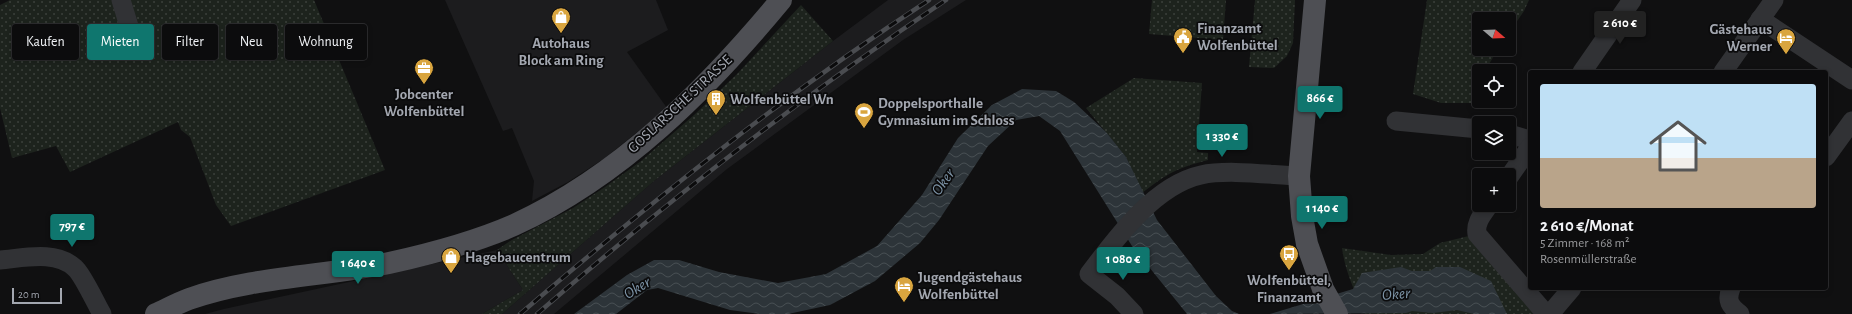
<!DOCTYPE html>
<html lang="de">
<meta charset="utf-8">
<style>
body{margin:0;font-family:"Alegreya Sans",sans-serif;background:#151516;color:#f1f3f6;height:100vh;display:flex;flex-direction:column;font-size:15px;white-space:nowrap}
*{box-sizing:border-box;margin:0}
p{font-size:13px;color:#9a9b9d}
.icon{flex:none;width:22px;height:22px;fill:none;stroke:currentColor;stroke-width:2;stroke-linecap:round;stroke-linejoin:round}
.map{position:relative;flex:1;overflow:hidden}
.drawer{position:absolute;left:1528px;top:70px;width:300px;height:220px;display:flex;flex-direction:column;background:#0c0c0d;border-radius:4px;box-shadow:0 2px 6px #0003,0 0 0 1px #2c2c2e}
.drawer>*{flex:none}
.hud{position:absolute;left:12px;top:24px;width:380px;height:36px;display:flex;gap:8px}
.needle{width:26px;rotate:109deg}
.buttons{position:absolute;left:1472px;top:12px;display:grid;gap:8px}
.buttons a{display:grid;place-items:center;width:44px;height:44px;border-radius:4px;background:#0c0c0d;box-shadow:0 2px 6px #0003,0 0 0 1px #2c2c2e;font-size:20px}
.scale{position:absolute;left:12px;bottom:10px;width:50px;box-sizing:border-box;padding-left:4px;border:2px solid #a3a7b0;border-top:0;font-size:11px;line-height:14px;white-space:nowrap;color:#a3a7b0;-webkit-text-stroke:3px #0b0b0c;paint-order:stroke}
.price{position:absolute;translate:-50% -34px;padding:0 9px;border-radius:4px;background:#0f766e;color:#fff;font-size:13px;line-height:26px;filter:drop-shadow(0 1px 2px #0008)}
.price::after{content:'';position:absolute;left:50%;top:24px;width:12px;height:9px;margin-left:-6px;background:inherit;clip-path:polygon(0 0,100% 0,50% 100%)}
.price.current{background:#222;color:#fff}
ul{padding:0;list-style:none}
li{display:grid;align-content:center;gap:8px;height:212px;padding:0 12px}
li span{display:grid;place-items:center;height:124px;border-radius:4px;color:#555}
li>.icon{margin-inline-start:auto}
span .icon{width:72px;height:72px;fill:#fffc;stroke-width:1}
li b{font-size:17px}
.tag{padding:0 14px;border-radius:4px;background:#0c0c0d;box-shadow:0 2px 6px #0003,0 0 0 1px #2c2c2e;font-size:14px;line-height:36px}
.tag.current{background:#0f766e;color:#fff}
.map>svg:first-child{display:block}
.built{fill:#1c1c1e}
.green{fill:url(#green-dots)}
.water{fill:url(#water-waves)}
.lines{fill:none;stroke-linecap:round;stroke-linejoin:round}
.minor{stroke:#313235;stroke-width:19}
.major{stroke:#4e4f54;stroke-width:22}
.rail-casing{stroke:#4a4c50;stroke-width:4.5}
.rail{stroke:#0b0b0c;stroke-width:3;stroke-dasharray:9;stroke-linecap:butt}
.labels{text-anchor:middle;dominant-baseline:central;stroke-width:3.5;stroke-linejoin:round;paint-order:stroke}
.poi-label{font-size:15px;font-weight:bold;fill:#a3a7b0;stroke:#0b0b0c;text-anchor:start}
.street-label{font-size:15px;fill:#a3a7b0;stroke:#0b0b0c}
.water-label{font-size:16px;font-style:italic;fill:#7d94a7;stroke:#0b0b0c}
</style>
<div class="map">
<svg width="1852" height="314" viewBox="0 0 1852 314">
<defs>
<pattern id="green-dots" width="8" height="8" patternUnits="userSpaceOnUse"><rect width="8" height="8" fill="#1d231d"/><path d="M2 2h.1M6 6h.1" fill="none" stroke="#3b403b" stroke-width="1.8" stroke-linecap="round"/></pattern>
<pattern id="water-waves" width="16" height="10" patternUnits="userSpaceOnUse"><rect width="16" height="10" fill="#2d3439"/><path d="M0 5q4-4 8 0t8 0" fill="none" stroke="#484f53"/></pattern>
</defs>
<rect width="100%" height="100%" fill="#101011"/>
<g class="built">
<polygon points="445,0 656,0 668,30 627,52 667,108 605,158 568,182 532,201 534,181 512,128 503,131"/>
<polygon points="888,0 966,0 903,40 727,169 554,314 502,314 654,181 833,41"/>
<polygon points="497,250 523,290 482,314 205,314 224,309"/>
</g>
<g class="green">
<polygon points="10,0 314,0 385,170 231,226 216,205 190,137 181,130 178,122 70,172 56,146 12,158 0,108 0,5"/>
<polygon points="1152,0 1226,0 1223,40 1149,34"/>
<polygon points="1255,0 1295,0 1293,43 1287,56 1274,68 1249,67"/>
<polygon points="1427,0 1529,0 1524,11 1509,33 1509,19 1479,19 1479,49 1498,49 1485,71 1479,71 1479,84 1473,103 1441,103 1413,94"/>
<polygon points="801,5 833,41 654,181 502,314 482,314 523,290 497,250 510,241 573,208 605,187 641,161 694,115 737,74"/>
<path d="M1134,78L1202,83L1197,152L1208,153V160C1177,168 1168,173 1142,193L1126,157L1086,108Z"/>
<path d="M1477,234L1535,314H1365C1355,293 1345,271 1342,248L1391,255L1423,254L1440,243Z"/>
</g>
<g class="water">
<polygon points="1022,89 1056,91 1074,102 1106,132 1126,157 1157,220 1216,296 1232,311 1239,314 1187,314 1132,246 1060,131 1039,116 1016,120 988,146 939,220 920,243 875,281 830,305 788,314 760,314 730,310 658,288 647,290 616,314 574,314 627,275 654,260 679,260 719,272 778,283 826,274 877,246 922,195 958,138 992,105"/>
<polygon points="1401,267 1412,271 1430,271 1436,267 1460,267 1491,281 1507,314 1474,314 1457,310 1433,313 1412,311 1406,313 1270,314 1353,289 1362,273"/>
</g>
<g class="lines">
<g class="minor">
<polyline points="121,0 132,36"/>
<polyline points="1760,19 1852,80"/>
<polyline points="1582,72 1632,0"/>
<polyline points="1723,72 1774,0"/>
<polyline points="1396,121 1479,129"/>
<polyline points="1509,134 1530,140"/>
<polyline points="1826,157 1852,121"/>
<polyline points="1509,177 1530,147"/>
<path d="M1489,205C1483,214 1475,222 1477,234L1546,314"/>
<path d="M0,260C24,258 56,250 75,268C83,275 96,304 102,314"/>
<path d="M1731,288C1726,301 1730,306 1740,314"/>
<path d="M1134,314L1117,296L1089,274C1116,238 1155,185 1201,175C1228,169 1271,175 1299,176"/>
<polyline points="1550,314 1572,288"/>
</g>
<g class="major">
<polyline points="1315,0 1299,176 1302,216 1307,244 1323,289 1337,314"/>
<path d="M156,314C167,309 178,303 189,299C251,277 324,276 389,263C430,254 475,242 514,225C621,176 707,89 781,0"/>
</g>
<defs>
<g id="rail">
<path d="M520,314C651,202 785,94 929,0"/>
<path d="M537,314C667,201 803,96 946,0"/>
</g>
</defs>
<use href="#rail" class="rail-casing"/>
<use href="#rail" class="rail"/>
</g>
<defs>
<symbol id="shop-pin" viewBox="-11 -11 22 30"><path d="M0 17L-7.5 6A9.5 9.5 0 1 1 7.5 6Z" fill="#d9a53f" stroke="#0b0b0c"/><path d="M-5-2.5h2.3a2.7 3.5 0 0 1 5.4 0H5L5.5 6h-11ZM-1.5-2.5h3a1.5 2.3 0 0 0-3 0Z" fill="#fff"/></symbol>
<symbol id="civic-pin" viewBox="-11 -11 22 30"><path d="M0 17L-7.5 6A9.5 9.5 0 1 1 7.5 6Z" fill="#d9a53f" stroke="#0b0b0c"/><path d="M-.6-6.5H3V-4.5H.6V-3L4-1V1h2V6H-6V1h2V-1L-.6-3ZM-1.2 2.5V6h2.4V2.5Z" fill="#fff"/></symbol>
<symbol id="hotel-pin" viewBox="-11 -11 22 30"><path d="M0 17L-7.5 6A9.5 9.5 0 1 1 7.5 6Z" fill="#d9a53f" stroke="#0b0b0c"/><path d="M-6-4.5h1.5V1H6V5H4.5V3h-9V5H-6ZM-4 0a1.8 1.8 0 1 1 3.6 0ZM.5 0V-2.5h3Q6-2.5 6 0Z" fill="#fff"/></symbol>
<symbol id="office-pin" viewBox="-11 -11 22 30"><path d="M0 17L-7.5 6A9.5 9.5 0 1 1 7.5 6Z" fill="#d9a53f" stroke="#0b0b0c"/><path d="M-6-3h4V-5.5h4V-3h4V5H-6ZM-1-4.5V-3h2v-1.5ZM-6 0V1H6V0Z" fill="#fff"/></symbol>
<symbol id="building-pin" viewBox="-11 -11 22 30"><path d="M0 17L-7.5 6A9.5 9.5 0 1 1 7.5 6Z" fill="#d9a53f" stroke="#0b0b0c"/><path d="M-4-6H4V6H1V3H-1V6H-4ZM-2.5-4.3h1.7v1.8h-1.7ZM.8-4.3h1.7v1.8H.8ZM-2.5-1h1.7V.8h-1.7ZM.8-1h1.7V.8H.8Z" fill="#fff"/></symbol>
<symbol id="stadium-pin" viewBox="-11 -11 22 30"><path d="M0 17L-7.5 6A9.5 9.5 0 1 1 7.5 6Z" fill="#d9a53f" stroke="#0b0b0c"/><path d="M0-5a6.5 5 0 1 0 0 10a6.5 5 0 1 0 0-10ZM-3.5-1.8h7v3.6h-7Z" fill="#fff"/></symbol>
<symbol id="bus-pin" viewBox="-11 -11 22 30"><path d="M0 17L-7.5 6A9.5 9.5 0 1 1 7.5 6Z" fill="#d9a53f" stroke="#0b0b0c"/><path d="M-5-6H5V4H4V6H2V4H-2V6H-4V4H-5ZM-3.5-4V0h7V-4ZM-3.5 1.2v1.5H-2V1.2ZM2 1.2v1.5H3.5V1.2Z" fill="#fff"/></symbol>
</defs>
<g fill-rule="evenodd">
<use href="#shop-pin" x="550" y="6" width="22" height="30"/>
<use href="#civic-pin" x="1172" y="26" width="22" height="30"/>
<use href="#hotel-pin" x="1775" y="27" width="22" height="30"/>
<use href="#office-pin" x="413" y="57" width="22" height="30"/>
<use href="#building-pin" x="705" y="88" width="22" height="30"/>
<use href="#stadium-pin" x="853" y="101" width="22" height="30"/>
<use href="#bus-pin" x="1278" y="243" width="22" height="30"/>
<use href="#shop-pin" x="440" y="246" width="22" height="30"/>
<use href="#hotel-pin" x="893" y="275" width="22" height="30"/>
</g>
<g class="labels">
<g class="poi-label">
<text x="1197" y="28">Finanzamt<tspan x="1197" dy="17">Wolfenbüttel</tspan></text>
<text x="1772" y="29" text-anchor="end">Gästehaus<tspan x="1772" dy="17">Werner</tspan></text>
<text x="561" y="43" text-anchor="middle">Autohaus<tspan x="561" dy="17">Block am Ring</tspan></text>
<text x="424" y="94" text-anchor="middle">Jobcenter<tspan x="424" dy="17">Wolfenbüttel</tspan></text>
<text x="730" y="99">Wolfenbüttel Wn</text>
<text x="878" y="103">Doppelsporthalle<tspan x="878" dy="17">Gymnasium im Schloss</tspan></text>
<text x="465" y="257">Hagebaucentrum</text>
<text x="918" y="277">Jugendgästehaus<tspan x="918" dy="17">Wolfenbüttel</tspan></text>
<text x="1289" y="280" text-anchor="middle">Wolfenbüttel,<tspan x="1289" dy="17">Finanzamt</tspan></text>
</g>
<g class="street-label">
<text transform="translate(680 104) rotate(-43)">GOSLARSCHE STRASSE</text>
</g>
<g class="water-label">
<text transform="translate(943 182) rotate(-55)">Oker</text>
<text transform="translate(637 288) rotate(-31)">Oker</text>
<text transform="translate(1396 294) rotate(-4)">Oker</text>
</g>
</g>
</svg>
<div class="buttons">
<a><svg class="needle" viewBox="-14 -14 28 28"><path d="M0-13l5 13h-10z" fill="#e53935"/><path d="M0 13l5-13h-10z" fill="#9a9b9d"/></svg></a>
<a><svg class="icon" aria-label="locate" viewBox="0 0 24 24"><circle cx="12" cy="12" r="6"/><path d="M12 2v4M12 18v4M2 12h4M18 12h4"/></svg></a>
<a><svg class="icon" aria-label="layers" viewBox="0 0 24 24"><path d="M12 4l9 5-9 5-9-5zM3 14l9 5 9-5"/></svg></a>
<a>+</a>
</div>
<div class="scale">20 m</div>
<b class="price current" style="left:1620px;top:45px">2 610 €</b>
<b class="price" style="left:1320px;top:120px">866 €</b>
<b class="price" style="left:1222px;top:158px">1 330 €</b>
<b class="price" style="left:1322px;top:230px">1 140 €</b>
<b class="price" style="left:72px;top:248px">797 €</b>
<b class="price" style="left:1123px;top:281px">1 080 €</b>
<b class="price" style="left:358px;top:285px">1 640 €</b>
<div class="hud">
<a class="tag">Kaufen</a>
<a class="tag current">Mieten</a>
<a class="tag">Filter</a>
<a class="tag">Neu</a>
<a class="tag">Wohnung</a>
</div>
<section class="drawer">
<ul>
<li><span style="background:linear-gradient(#bfe0f5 60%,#b9a48a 0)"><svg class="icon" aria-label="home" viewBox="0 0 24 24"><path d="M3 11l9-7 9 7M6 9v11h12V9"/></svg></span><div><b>2 610 €/Monat</b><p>5 Zimmer · 168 m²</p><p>Rosenmüllerstraße</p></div></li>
</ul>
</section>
</div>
